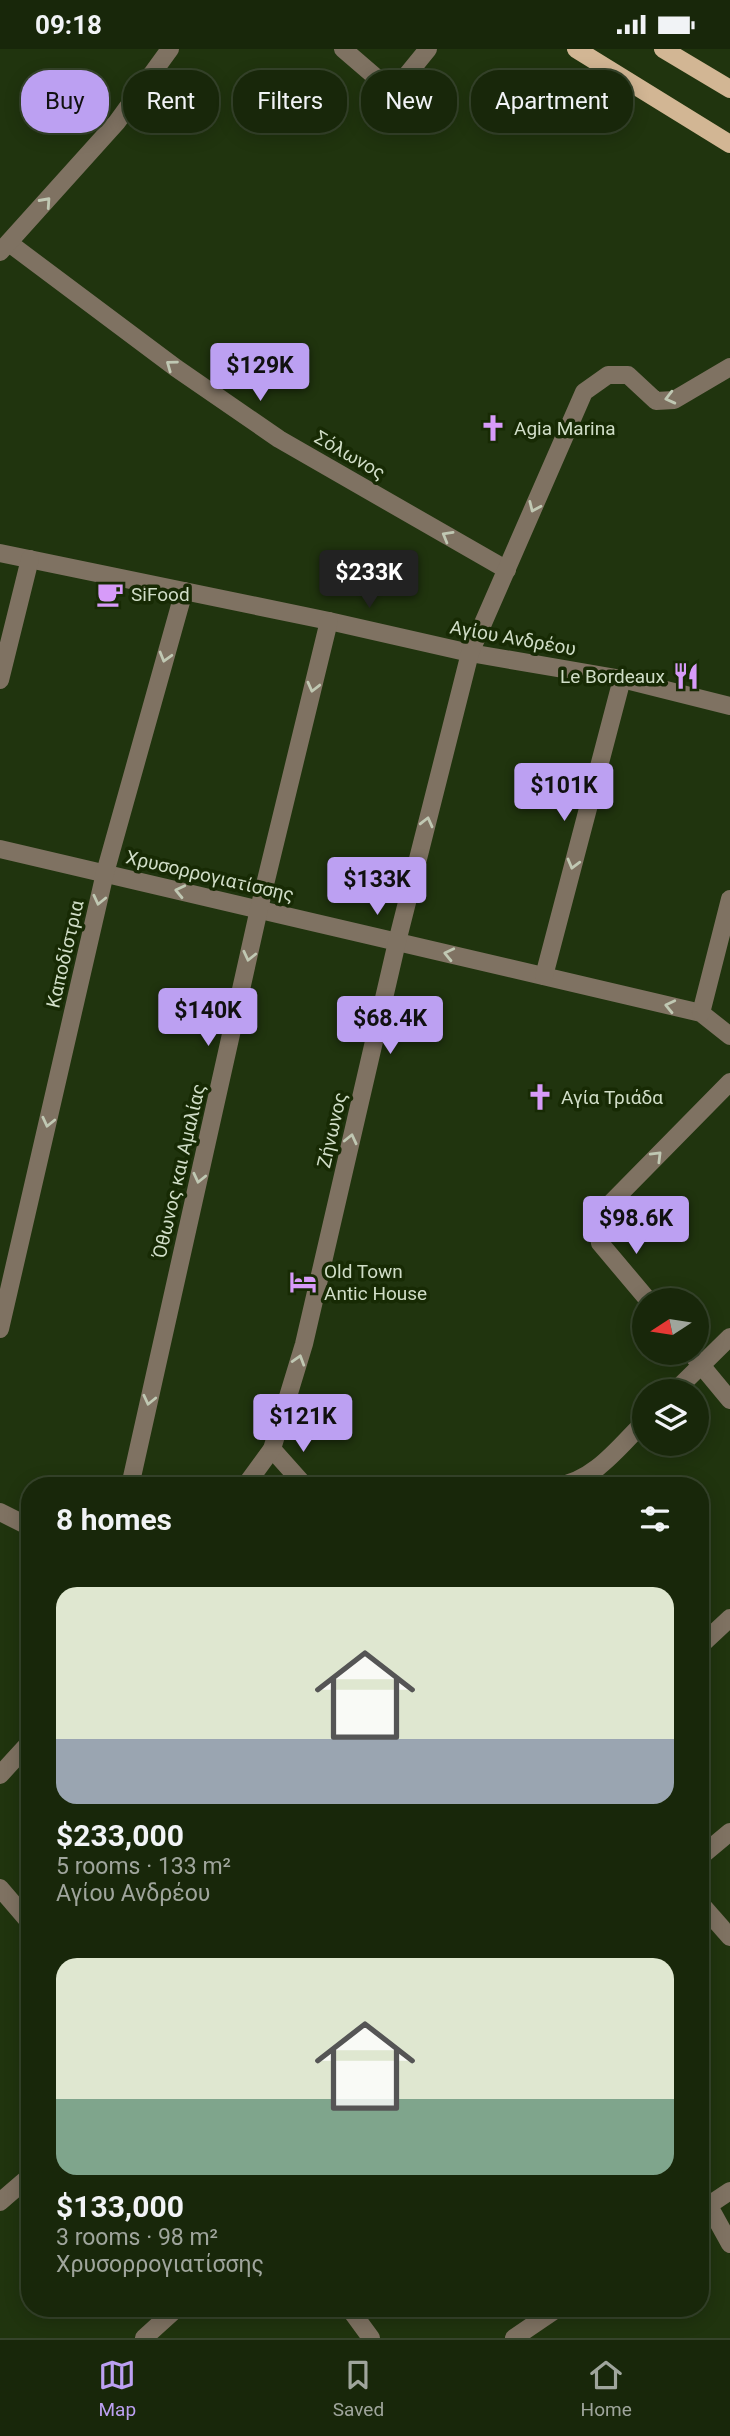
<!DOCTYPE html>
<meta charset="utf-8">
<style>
body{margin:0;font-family:Roboto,sans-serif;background:#212f13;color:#f1f3f6;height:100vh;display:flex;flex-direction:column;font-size:26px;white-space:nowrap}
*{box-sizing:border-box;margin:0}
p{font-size:23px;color:#9fa59c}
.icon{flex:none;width:38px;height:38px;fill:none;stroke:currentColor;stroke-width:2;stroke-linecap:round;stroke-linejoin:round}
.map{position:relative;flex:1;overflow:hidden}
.side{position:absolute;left:21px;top:1428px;width:688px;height:840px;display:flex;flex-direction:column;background:#18270a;border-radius:28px;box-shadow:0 4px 18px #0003,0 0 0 2px #36442b}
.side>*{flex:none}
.banner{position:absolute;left:21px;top:21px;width:690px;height:63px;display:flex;gap:14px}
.needle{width:46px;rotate:258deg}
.fabs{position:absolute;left:632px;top:1239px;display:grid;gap:14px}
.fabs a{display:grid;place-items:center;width:77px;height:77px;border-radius:50%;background:#18270a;box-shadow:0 4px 18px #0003,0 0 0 2px #36442b;font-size:35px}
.price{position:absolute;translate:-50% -60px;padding:0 16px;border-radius:7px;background:#bca0f2;color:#111;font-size:23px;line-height:46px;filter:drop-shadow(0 2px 4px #0008)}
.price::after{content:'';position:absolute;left:50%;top:42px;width:21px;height:16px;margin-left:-10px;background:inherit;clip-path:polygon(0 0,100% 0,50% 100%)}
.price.current{background:#222;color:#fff}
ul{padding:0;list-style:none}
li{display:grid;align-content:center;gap:14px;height:371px;padding:0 35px}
li span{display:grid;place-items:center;height:217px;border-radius:21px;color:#555}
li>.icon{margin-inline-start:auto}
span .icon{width:126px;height:126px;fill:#fffc;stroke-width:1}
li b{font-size:30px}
h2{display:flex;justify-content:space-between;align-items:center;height:84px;padding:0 35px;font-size:30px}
.pill{padding:0 24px;border-radius:28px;background:#18270a;box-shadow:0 4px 18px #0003,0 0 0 2px #36442b;font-size:24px;line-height:63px}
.pill.current{background:#bca0f2;color:#111}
.status{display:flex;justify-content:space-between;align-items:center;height:49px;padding:0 35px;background:#18270a;direction:ltr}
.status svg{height:19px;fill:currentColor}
.dock{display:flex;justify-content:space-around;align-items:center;height:98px;border-top:2px solid #36442b;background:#18270a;font-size:19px;color:#9fa59c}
.dock a{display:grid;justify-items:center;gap:4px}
.dock .current{color:#bca0f2}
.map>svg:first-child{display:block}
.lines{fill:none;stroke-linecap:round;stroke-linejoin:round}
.minor{stroke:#7f7262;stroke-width:18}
.major{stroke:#d2b694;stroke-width:18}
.oneway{stroke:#c0c8b3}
.labels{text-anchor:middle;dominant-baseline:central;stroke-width:7;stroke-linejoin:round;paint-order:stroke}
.poi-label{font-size:19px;fill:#d0ddc7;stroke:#172a04;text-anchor:start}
.street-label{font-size:19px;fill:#d0ddc7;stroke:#172a04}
</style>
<div class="status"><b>09:18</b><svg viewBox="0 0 49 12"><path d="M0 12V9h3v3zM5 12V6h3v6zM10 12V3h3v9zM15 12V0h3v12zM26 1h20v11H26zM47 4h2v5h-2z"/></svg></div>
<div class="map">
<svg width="730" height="2289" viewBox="0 0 730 2289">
<rect width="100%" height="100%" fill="#20340e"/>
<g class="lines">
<g class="minor">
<polyline points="343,0 393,43 428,0"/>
<polyline points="9,194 176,319 279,390 507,521"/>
<polyline points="0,203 117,73 170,0"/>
<polyline points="0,504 329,572 470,604 622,630 730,657"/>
<polyline points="0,631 30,510"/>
<polyline points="0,800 701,964 730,987"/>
<polyline points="544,927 622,630"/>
<polyline points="701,964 730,850"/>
<polyline points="648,1251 600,1194 597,1176 605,1160 730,1033"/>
<polyline points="0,1280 105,824 184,542"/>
<polyline points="691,1304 730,1351"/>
<polyline points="675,1342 730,1288"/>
<polyline points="272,1400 305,1437"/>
<polyline points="130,1437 259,860 329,572"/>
<polyline points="245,1437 272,1400 304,1295 397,893 470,604 584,343 608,326 628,326 656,352 674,351 730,318"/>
<path d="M557,1437C594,1432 619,1398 644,1373"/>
<polyline points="0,1463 30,1478"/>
<polyline points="700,1597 730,1569"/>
<polyline points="0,1726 30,1693"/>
<polyline points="700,1808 730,1783"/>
<polyline points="0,1839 30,1874"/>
<polyline points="700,1854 730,1888"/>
<polyline points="0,2153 30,2127"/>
<polyline points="709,2157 730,2195"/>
<polyline points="700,2162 730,2142"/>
<polyline points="349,2259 371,2289"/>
<polyline points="144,2289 177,2259"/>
<polyline points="514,2289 558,2259"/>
</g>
<g class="major">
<polyline points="576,0 730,95"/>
<polyline points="663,0 730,40"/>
</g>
</g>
<defs><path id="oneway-chevron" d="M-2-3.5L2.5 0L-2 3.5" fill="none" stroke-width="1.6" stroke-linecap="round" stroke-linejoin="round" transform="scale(1.75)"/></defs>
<g class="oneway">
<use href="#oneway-chevron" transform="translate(46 153) rotate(-48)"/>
<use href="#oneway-chevron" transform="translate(171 316) rotate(-144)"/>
<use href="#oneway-chevron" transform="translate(670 349) rotate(166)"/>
<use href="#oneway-chevron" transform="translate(534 458) rotate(114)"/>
<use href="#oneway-chevron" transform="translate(447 487) rotate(-150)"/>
<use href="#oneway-chevron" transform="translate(165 608) rotate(106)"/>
<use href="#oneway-chevron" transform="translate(313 638) rotate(104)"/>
<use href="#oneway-chevron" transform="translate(427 773) rotate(-76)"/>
<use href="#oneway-chevron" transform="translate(573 815) rotate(105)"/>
<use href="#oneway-chevron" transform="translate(180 842) rotate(-167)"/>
<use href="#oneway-chevron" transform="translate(99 851) rotate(103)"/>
<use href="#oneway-chevron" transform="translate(449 905) rotate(-167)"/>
<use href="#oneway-chevron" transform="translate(249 907) rotate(103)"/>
<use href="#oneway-chevron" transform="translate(670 957) rotate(-167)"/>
<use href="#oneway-chevron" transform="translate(48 1073) rotate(103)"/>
<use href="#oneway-chevron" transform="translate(351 1090) rotate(-77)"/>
<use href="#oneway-chevron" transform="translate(657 1107) rotate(-45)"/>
<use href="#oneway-chevron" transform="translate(199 1129) rotate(103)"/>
<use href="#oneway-chevron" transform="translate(299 1311) rotate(-73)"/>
<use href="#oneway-chevron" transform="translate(149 1351) rotate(103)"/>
</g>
<defs>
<symbol id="church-bare" viewBox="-9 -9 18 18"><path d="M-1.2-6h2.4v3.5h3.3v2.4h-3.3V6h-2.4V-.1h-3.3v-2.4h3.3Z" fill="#d79bf9" stroke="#172a04" stroke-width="2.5" paint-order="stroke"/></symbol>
<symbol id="cafe-bare" viewBox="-9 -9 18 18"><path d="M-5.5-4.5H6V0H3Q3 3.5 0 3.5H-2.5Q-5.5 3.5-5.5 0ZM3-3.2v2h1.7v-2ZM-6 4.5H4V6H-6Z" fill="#d79bf9" stroke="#172a04" stroke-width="2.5" paint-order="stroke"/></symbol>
<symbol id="restaurant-bare" viewBox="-9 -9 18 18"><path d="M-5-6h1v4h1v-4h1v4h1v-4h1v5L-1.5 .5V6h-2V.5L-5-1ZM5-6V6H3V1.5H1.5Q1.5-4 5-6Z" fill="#d79bf9" stroke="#172a04" stroke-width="2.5" paint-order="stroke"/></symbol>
<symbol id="hotel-bare" viewBox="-9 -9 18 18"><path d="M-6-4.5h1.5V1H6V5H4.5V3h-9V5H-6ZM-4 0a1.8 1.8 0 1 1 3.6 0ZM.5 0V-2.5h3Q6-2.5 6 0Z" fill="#d79bf9" stroke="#172a04" stroke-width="2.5" paint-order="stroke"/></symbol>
</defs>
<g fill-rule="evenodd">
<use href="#church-bare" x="474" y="360" width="38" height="38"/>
<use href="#cafe-bare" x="91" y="526" width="38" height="38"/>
<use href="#restaurant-bare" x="667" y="608" width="38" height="38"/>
<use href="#church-bare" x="521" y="1029" width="38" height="38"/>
<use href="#hotel-bare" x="284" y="1214" width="38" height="38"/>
</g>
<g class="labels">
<g class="poi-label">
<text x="514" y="379">Agia Marina</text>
<text x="131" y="545">SiFood</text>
<text x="665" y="627" text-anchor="end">Le Bordeaux</text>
<text x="561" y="1048">Αγία Τριάδα</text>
<text x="324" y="1222">Old Town<tspan x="324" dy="22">Antic House</tspan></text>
</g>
<g class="street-label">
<text transform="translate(350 406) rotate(30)">Σόλωνος</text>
<text transform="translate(513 589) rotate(10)">Αγίου Ανδρέου</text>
<text transform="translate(210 827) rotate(13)">Χρυσορρογιατίσσης</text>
<text transform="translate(65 905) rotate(-77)">Καποδίστρια</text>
<text transform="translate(332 1081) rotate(-77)">Ζήνωνος</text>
<text transform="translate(179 1122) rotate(-77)">Όθωνος και Αμαλίας</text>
</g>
</g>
</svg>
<div class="fabs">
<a><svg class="needle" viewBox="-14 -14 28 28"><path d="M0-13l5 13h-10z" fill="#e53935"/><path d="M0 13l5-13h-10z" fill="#9fa59c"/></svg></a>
<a><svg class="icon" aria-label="layers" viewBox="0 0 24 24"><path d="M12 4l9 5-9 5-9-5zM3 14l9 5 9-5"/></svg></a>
</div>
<b class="price" style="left:260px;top:354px">$129K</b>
<b class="price current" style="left:369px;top:561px">$233K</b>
<b class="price" style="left:564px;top:774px">$101K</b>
<b class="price" style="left:377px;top:868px">$133K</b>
<b class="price" style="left:208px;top:999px">$140K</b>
<b class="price" style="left:390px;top:1007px">$68.4K</b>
<b class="price" style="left:636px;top:1207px">$98.6K</b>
<b class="price" style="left:303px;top:1405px">$121K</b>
<div class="banner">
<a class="pill current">Buy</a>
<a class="pill">Rent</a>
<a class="pill">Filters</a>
<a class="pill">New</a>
<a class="pill">Apartment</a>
</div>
<section class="side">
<h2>8 homes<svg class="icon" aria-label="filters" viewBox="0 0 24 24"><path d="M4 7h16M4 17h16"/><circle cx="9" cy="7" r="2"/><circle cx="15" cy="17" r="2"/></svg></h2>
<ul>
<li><span style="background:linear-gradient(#dfe7d0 70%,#9aa5b1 0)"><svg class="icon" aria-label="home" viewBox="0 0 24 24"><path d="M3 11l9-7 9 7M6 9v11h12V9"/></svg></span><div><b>$233,000</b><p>5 rooms · 133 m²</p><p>Αγίου Ανδρέου</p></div></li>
<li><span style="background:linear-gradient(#dfe7d0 65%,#7fa58c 0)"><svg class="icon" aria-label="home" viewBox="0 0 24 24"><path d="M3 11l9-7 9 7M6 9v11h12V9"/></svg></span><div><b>$133,000</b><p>3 rooms · 98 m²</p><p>Χρυσορρογιατίσσης</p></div></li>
</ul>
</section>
</div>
<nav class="dock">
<a class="current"><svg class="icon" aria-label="map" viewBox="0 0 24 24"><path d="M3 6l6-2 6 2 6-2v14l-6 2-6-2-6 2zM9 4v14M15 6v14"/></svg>Map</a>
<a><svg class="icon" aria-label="saved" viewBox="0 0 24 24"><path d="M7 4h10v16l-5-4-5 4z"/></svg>Saved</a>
<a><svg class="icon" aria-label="home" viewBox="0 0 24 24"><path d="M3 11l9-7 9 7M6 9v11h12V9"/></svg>Home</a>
</nav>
